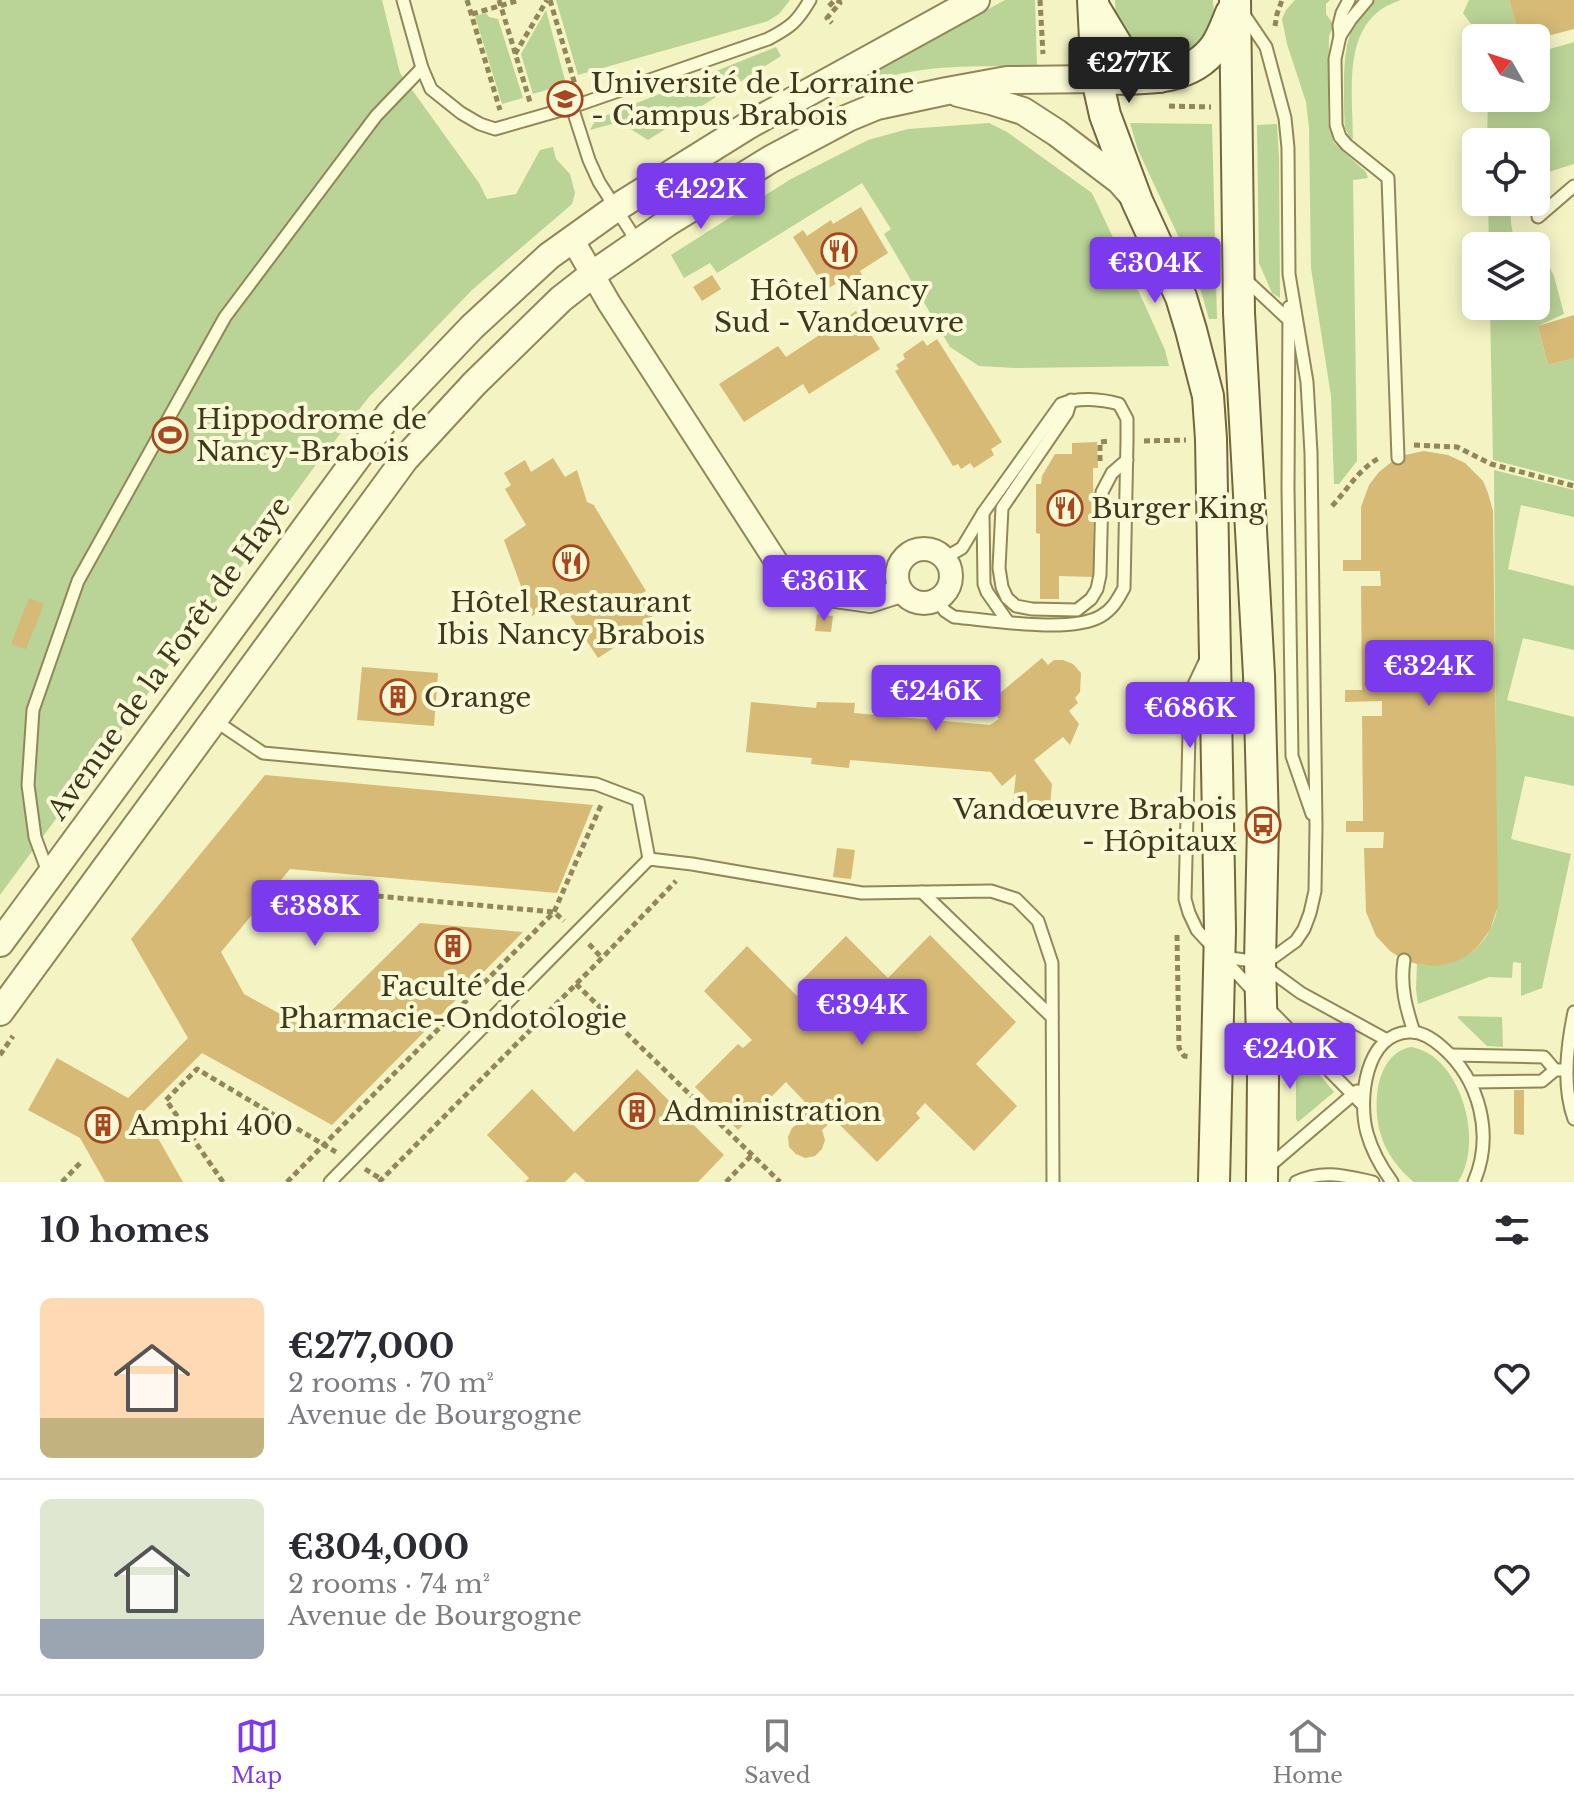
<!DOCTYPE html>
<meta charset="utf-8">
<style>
body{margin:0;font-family:"Libre Baskerville",serif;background:#f2f2f3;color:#2b2b33;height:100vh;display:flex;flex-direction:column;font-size:30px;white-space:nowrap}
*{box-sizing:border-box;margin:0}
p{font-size:26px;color:#7c7c81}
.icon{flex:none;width:44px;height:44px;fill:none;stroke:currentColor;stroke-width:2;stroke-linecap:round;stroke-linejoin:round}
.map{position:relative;height:1182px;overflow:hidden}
.drawer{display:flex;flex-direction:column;background:#fff;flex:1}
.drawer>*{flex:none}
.needle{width:52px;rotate:309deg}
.buttons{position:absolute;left:1462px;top:24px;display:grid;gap:16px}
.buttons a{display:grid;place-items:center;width:88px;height:88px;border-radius:12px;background:#fff;box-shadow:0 4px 20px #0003;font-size:40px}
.price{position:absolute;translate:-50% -68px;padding:0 18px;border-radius:8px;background:#7c3aed;color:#fff;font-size:26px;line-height:52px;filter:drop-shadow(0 2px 4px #0008)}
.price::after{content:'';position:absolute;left:50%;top:48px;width:24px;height:18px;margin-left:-12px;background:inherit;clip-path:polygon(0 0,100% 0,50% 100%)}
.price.current{background:#222;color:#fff}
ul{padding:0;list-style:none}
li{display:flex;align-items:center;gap:24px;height:200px;padding:0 40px}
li+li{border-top:2px solid #e1e1e2}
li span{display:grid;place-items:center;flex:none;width:224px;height:160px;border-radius:12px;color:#555}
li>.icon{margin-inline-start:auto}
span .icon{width:96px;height:96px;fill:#fffc;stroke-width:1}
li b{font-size:34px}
h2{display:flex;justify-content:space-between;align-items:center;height:96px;padding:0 40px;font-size:34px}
.tabs{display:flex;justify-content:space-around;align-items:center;height:112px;border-top:2px solid #e1e1e2;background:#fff;font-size:22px;color:#7c7c81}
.tabs a{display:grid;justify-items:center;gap:4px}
.tabs .current{color:#7c3aed}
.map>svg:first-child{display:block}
.green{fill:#bad396}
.building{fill:#d6ba76}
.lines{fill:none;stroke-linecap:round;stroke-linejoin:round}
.service-casing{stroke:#918758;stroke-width:15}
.minor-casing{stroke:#918758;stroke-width:26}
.tertiary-casing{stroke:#918758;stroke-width:30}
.secondary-casing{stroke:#73683b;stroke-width:34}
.path{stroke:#918758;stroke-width:5;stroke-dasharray:6 4;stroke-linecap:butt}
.service{stroke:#fcfcd9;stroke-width:11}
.minor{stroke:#fcfcd9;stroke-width:22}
.tertiary{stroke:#fcfcd9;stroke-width:26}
.secondary{stroke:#fcfcd9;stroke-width:30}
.labels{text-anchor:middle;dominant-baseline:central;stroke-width:8;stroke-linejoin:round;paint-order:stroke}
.poi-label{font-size:28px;fill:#3f381e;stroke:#f9fad5;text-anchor:start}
.street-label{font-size:28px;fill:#3f381e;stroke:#f9fad5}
</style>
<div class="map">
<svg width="1574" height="1182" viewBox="0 0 1574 1182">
<rect width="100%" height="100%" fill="#f3f3c4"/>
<g class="green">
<polygon points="0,0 382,0 400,73 479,183 487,199 516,194 540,150 553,147 556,159 570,174 575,193 572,204 472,290 369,397 315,466 0,895"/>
<polygon points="556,0 790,0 779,14 768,21 578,75"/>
<path d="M1005,0H1035L1037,67C975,66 908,62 851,91L849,85Z"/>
<path d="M1115,0H1213C1213,6 1215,14 1213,20C1210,38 1189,56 1172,61C1164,63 1153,61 1145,61L1116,24Z"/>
<polygon points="1295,0 1330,0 1326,4 1326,14 1334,25 1329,36 1328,123 1334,143 1366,172 1368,178 1353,180 1357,461 1339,484 1334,484 1331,396 1311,268 1309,128 1306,102 1287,44 1282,19 1286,10"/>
<path d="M1375,0H1401C1340,19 1353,88 1353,139L1350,137L1345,128C1344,116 1344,103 1344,90C1344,57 1345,21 1375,0Z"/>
<polygon points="1469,0 1509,0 1520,38 1481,38 1463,13"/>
<polygon points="546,10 566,84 533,94 521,54"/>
<polygon points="486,13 489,17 498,19 523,98 502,104 475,16"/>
<polygon points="1539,38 1543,51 1574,42 1574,164 1536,176 1536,142 1487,142 1488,98 1536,98 1536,39"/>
<polygon points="776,47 781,56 648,140 624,125 623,121 590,130 595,121 602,117"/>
<polygon points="989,123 1007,132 1092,193 1144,303 1165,350 1169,366 1015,368 979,366 950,347 884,234 891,229 862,183 717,273 710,263 684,278 671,255 791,179 868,140 908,129"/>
<polygon points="1130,123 1212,124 1217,319 1209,319 1196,274 1138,150"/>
<polygon points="1277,124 1279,157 1280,298 1272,293 1259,263 1257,125"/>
<path d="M1488,202H1512C1509,215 1511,234 1518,246H1489Z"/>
<polygon points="1536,263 1550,268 1554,276 1564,314 1538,326 1548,365 1574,358 1574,481 1493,460 1490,306 1536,306"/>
<path d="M1494,470L1574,490V517L1521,505L1508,569L1574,586V650L1523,638L1507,700L1574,717V786L1525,776L1511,839L1571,854L1542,988L1521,996V963L1513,962L1512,978L1489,977L1418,1004L1416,989L1417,964C1457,968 1488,951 1497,910Z"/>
<polygon points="1458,1016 1502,1017 1503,1047 1487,1046 1458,1018"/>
<path d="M1411,1047C1461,1055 1485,1143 1458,1182H1414C1399,1170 1386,1153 1381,1135C1372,1106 1375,1054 1411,1047Z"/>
<polygon points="1302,1054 1334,1092 1298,1122 1296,1119 1296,1069"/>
</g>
<g class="building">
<polygon points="1509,0 1574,0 1574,29 1536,39 1520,38"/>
<polygon points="861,207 888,253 860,271 864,279 852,287 846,277 826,290 793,237 803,230 807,236 831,220 833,224"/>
<polygon points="712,275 721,289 702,301 693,287"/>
<polygon points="856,311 880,349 809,394 803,384 744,422 719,384 778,346 786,357"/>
<polygon points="1574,315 1574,358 1548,365 1538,326"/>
<polygon points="937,339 1002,442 991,449 994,455 974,468 970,463 961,469 958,464 953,466 895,371 899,369 896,365 905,359 903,354 923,340 927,346"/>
<polygon points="1097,442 1098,468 1093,468 1094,577 1059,576 1059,599 1040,599 1040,534 1036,533 1036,484 1041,484 1042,476 1055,454 1072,454 1072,443"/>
<polygon points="1424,451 1448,455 1465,463 1483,481 1488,493 1493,511 1498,906 1490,930 1479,945 1467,956 1454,962 1436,966 1417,964 1404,960 1390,951 1376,936 1366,912 1364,848 1383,848 1384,832 1346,832 1346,821 1363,821 1362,716 1382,716 1382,701 1345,702 1345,690 1362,690 1361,586 1381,586 1380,571 1343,571 1343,560 1361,560 1361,507 1369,485 1379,472 1394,460 1405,455"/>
<polygon points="553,458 565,477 577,470 587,502 594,505 596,509 646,591 639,595 655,621 598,658 559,599 532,616 504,540 526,525 505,489 511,485 504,473 525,460 531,472"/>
<polygon points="29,598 44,604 26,649 11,644"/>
<polygon points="817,614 833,616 831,632 815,631"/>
<polygon points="1042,658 1048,665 1054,660 1063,660 1073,664 1081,673 1080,692 1075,698 1078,703 1069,711 1079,724 1070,745 1063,737 1034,760 1052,784 1050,806 1013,802 1016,774 1002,786 991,772 850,760 849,768 811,764 812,758 746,752 751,702 816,708 817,702 855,703 854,713 990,725 999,719 987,704"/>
<polygon points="362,667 438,673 434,726 357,720"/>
<polygon points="265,775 593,805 557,893 290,869 221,952 244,994 311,1031 420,923 523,932 332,1125 202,1053 143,1112 183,1182 105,1182 80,1138 28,1110 57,1058 128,1098 188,1038 131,939"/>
<polygon points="837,848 855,850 851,879 833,877"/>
<polygon points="930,935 1016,1022 976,1064 1017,1106 974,1151 925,1103 916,1113 920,1118 877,1162 834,1119 822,1130 825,1140 822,1149 815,1156 805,1158 796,1154 789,1147 788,1137 792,1128 800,1122 805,1102 786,1082 738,1130 695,1087 738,1044 743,1048 752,1040 704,991 747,946 797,996 807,986 802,980 846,936 888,978"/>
<polygon points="637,1069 724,1155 698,1182 586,1182 575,1172 565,1182 525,1182 529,1178 487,1135 532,1089 574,1132"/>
<polygon points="1514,1090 1524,1090 1524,1135 1514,1134"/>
</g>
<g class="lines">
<defs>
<g id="service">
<polyline points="403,0 422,68 431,89 461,113 480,124 495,129 572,107"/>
<polyline points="1349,0 1342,13 1339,25 1340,36 1335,59 1336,125 1340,137 1347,145 1388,178 1398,458"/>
<polyline points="1340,36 1351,19 1367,0"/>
<polyline points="1538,217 1574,186"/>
<path d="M638,243L599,182L589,160L572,107L768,39C791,27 797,22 810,0"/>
<polyline points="1245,279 1291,322"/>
<polyline points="1289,307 1288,488 1292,756 1312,814"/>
<polyline points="1071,400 1067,413 1002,508 999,568 1002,587 1007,598 1016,606 1032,609 1077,610 1091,599 1097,589 1100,575 1102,492 1112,473 1127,460"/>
<polyline points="983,513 984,584 987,592 1008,622"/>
<path d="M937,600L945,611L954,617C990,620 1071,634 1101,616C1113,609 1118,599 1124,588L1127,441V419L1119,404C1101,399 1078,397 1061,404L983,513L962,548L945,558"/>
<polyline points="1206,659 1190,693 1185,899 1189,913 1197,930 1255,993"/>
<polyline points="214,720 263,753 596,784 638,800 649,859"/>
<polyline points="49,875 35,837 28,785 33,710 78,581 225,317 376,116 422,68"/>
<polyline points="922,892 1052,1017"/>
<polyline points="1220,953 1230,958 1260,962 1274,957 1296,941 1304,929 1310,913 1315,891 1316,826 1311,453 1307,382 1289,274 1288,148 1285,118 1266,47 1243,13"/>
<path d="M1404,960C1400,986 1406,1008 1414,1032"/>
<polyline points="1264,966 1301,993 1387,1040"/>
<polyline points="1266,1006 1362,1104"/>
<path d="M1574,1012C1567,1046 1562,1086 1574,1119"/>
<polyline points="1452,1055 1544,1057 1555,1070"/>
<polyline points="1471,1082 1542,1081 1555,1070 1562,1070"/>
<polyline points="1266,1169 1357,1091"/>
<polyline points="330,1182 649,859 692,864 862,893 991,891 1016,899 1038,921 1052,963 1053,1182"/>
<path d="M1296,1182C1323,1169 1346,1176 1373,1182"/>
<path d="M1392,1182C1381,1167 1372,1151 1367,1133C1358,1100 1365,1034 1409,1032C1422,1031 1433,1039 1442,1047C1480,1080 1494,1135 1474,1182"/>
</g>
<g id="minor">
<polyline points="572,239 609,303 781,569 793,581 821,594 870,601 901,591"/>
<circle cx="924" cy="576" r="27"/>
</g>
<g id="tertiary">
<polyline points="958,93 991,101 1023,111 1057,133 1120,181 1134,197"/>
<polyline points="0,943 390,413 472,327 549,256 616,208 749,125 976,0"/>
<polyline points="0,1012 405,459 474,384 561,299 593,274 667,223 771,159 848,118 877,106 947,91 1007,80 1097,79"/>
</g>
<g id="secondary">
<polyline points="1093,0 1097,79 1105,115 1137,201 1181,297 1191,330 1208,396 1211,439 1220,930 1214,1182"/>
<polyline points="1235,0 1239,313 1259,675 1263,825 1260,962 1263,1078 1262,1182"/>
<polyline points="1095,9 1121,52 1131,63 1159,77"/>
<path d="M1097,79C1137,78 1188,84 1215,47C1222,37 1226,25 1231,13"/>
</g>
</defs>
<use href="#service" class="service-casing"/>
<use href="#minor" class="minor-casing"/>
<use href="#tertiary" class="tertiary-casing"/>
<use href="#secondary" class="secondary-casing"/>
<g class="path">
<polyline points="467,0 500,110"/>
<polyline points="499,0 530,102"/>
<polyline points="550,0 576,88"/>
<polyline points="1040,0 1043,54"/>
<polyline points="829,6 835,0 839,1 840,3 827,18 832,23"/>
<polyline points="472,14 520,0"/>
<polyline points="1275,26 1277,14 1282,0"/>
<polyline points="515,54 547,0"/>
<polyline points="1169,106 1211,107"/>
<polyline points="1144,441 1186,440"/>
<polyline points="1414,445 1457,447 1491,464 1574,486"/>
<polyline points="1100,461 1100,442 1110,441"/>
<path d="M1332,506C1348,489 1358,470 1379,458"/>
<polyline points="288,888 554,912 564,921"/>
<polyline points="1177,935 1179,1048 1184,1056 1191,1057"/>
<polyline points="589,944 602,958"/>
<polyline points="576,984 780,1182"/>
<polyline points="0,1055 13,1036"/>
<polyline points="365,1169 381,1179"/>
<polyline points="62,1182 82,1161"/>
<polyline points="223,1182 166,1100 197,1069 336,1152"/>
<polyline points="287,1182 554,912 602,803"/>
<polyline points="379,1182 602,958 676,881"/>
<polyline points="726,1182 752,1155"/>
</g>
<use href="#service" class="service"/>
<use href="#minor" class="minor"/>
<use href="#tertiary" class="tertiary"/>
<use href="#secondary" class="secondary"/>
</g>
<defs>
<symbol id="university-ring" viewBox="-11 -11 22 22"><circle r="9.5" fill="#f9fad5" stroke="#a74720" stroke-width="1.5"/><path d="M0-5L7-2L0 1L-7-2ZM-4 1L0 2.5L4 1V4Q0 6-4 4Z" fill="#a74720"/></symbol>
<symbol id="restaurant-ring" viewBox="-11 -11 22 22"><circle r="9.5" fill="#f9fad5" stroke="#a74720" stroke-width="1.5"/><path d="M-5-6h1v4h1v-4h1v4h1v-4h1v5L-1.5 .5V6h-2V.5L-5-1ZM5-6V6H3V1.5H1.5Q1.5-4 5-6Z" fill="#a74720"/></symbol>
<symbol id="stadium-ring" viewBox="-11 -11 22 22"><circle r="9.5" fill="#f9fad5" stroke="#a74720" stroke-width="1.5"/><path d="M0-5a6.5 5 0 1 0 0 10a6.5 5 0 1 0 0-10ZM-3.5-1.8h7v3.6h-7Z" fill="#a74720"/></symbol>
<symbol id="building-ring" viewBox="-11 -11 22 22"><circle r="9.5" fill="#f9fad5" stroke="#a74720" stroke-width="1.5"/><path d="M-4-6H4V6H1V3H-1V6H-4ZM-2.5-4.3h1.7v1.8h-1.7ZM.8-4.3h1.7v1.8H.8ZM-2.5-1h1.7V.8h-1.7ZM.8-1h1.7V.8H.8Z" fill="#a74720"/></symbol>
<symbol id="bus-ring" viewBox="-11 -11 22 22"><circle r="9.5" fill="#f9fad5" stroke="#a74720" stroke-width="1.5"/><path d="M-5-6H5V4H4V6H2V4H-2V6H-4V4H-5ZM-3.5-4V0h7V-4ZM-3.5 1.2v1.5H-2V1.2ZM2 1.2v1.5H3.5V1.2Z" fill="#a74720"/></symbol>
</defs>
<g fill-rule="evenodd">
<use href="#university-ring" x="545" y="79" width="40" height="40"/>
<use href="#restaurant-ring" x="819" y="231" width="40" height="40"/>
<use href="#stadium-ring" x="150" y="415" width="40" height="40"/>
<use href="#restaurant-ring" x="1045" y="488" width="40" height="40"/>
<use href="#restaurant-ring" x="551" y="543" width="40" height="40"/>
<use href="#building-ring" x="378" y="677" width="40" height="40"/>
<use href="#bus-ring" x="1243" y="805" width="40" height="40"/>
<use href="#building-ring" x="433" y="926" width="40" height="40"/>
<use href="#building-ring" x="617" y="1091" width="40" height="40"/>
<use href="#building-ring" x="83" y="1105" width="40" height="40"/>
</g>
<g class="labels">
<g class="poi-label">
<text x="591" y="83">Université de Lorraine<tspan x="591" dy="32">- Campus Brabois</tspan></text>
<text x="839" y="290" text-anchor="middle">Hôtel Nancy<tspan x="839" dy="32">Sud - Vandœuvre</tspan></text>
<text x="196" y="419">Hippodrome de<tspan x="196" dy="32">Nancy-Brabois</tspan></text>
<text x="1091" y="508">Burger King</text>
<text x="571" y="602" text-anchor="middle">Hôtel Restaurant<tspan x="571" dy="32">Ibis Nancy Brabois</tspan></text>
<text x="424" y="697">Orange</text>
<text x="1237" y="809" text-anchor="end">Vandœuvre Brabois<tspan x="1237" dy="32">- Hôpitaux</tspan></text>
<text x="453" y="986" text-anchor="middle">Faculté de<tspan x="453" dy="32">Pharmacie-Ondotologie</tspan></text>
<text x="663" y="1111">Administration</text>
<text x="129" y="1125">Amphi 400</text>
</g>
<g class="street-label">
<text transform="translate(169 658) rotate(-54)">Avenue de la Forêt de Haye</text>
</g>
</g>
</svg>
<div class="buttons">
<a><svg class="needle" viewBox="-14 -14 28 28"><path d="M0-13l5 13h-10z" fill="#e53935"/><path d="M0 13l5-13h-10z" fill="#7c7c81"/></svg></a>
<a><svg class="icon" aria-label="locate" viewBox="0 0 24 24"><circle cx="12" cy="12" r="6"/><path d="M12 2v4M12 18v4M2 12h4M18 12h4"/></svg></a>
<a><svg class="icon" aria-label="layers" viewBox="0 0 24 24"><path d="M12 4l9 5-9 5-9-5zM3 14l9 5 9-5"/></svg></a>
</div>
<b class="price current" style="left:1129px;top:105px">€277K</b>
<b class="price" style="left:701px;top:231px">€422K</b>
<b class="price" style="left:1155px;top:305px">€304K</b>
<b class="price" style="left:824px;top:623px">€361K</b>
<b class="price" style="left:1429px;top:708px">€324K</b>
<b class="price" style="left:936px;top:733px">€246K</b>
<b class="price" style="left:1190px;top:750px">€686K</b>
<b class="price" style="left:315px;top:948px">€388K</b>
<b class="price" style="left:862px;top:1047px">€394K</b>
<b class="price" style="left:1290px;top:1091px">€240K</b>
</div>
<section class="drawer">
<h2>10 homes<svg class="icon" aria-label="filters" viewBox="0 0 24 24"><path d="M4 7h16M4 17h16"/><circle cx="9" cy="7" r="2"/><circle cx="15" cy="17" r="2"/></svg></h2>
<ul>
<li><span style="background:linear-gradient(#ffd9b3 75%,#c2b280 0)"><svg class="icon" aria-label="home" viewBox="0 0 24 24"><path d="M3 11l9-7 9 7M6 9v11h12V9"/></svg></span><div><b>€277,000</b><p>2 rooms · 70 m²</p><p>Avenue de Bourgogne</p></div><svg class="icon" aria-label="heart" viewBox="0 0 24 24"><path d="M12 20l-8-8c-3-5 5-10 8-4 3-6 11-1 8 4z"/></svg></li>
<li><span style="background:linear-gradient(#dfe7d0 75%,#9aa5b1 0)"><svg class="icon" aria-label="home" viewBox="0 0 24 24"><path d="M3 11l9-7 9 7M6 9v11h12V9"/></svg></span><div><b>€304,000</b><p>2 rooms · 74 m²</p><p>Avenue de Bourgogne</p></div><svg class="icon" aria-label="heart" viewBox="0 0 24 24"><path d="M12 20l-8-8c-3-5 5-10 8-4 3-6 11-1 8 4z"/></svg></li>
</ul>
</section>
<nav class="tabs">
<a class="current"><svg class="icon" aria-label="map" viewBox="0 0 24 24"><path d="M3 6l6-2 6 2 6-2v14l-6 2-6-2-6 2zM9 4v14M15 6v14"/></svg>Map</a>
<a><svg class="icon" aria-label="saved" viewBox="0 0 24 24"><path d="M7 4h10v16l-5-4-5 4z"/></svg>Saved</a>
<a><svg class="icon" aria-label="home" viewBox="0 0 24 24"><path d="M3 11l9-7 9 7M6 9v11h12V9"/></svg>Home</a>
</nav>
